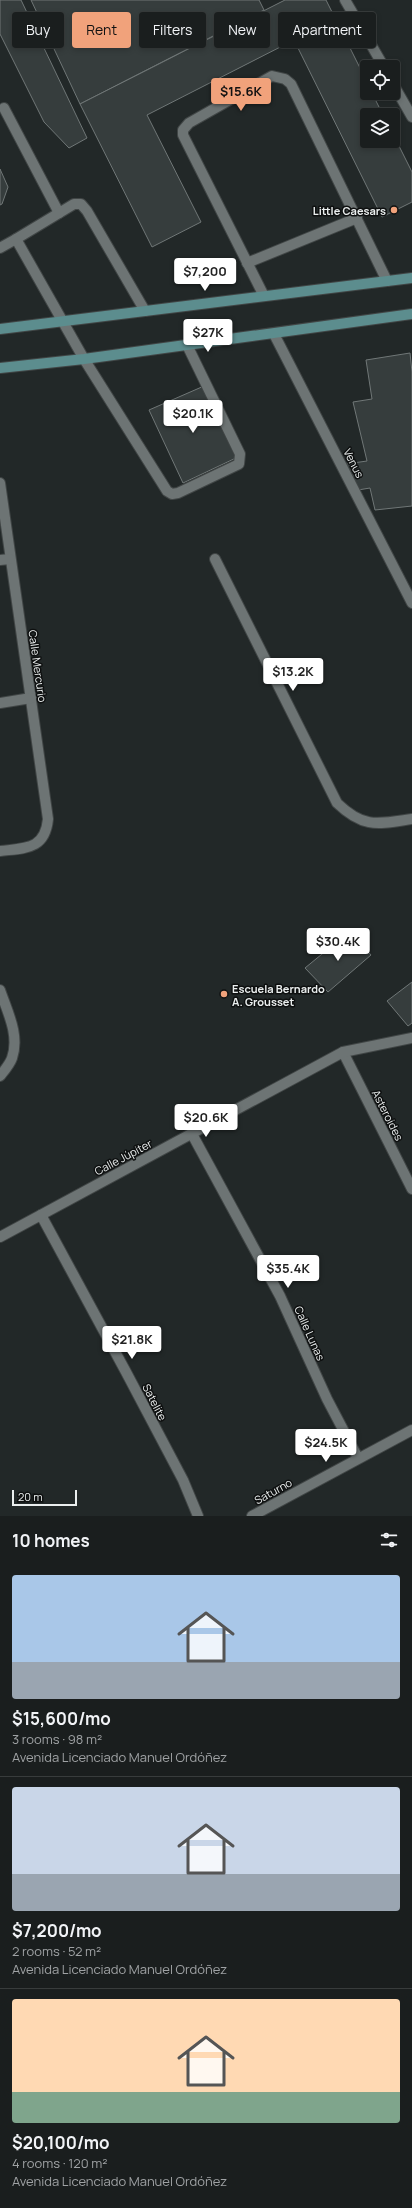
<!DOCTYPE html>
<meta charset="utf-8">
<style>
body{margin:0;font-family:Manrope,sans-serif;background:#232727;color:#f1f3f6;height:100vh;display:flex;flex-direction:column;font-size:15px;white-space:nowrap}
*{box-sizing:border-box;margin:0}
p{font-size:13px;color:#9fa2a4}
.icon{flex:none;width:22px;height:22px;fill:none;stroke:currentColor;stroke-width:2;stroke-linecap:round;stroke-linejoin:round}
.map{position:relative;height:1516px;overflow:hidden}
.panel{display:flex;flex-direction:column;background:#1a1e1e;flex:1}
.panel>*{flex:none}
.hud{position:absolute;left:12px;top:12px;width:388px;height:36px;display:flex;gap:8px}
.fabs{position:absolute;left:360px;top:60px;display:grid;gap:8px}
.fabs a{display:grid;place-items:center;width:40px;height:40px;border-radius:4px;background:#1a1e1e;box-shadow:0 2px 6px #0003,0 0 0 1px #383c3c;font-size:20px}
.scale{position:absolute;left:12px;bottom:10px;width:65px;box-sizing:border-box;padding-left:4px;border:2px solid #ebefef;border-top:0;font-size:11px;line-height:14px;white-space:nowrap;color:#ebefef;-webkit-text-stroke:3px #0e1010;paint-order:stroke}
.price{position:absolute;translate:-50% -34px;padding:0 9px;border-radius:4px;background:#fff;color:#222;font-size:13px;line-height:26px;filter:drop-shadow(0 1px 2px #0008)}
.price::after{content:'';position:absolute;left:50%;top:24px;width:12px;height:9px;margin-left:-6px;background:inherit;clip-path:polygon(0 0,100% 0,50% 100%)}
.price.on{background:#f1a27b;color:#111}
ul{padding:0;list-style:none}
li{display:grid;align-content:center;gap:8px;height:212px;padding:0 12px}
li+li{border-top:1px solid #383c3c}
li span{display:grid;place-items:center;height:124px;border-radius:4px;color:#555}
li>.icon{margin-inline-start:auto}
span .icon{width:72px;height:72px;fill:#fffc;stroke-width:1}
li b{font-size:17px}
h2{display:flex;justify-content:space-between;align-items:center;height:48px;padding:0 12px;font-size:17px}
.tag{padding:0 14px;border-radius:4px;background:#1a1e1e;box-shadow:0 2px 6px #0003,0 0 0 1px #383c3c;font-size:14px;line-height:36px}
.tag.on{background:#f1a27b;color:#111}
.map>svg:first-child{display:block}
.building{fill:#363d3d;stroke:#707777}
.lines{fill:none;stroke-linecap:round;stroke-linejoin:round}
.lane-casing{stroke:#414646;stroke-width:12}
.street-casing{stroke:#414646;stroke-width:12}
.secondary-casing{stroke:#414646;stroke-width:12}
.lane{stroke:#6d7474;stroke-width:10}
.street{stroke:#6d7474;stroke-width:10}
.secondary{stroke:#5c8d8e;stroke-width:10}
.poi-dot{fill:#f1a27b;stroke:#0e1010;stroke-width:1.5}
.labels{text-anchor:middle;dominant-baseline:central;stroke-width:3;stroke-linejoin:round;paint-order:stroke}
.poi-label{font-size:11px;font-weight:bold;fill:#ebefef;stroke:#0e1010;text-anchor:end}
.street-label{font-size:11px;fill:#ebefef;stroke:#0e1010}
</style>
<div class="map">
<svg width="412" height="1516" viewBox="0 0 412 1516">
<rect width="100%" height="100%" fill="#222828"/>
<g class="building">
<polygon points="0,0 21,0 87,138 69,148 44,122 0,34"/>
<polygon points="31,0 259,0 264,10 80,104"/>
<polygon points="285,0 326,0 367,82 367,93 372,93 383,115 367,115 367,141 393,141 393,134 412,172 412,202 382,217 294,40 147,115 201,222 152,247 80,104"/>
<polygon points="0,169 8,187 2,204 0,205"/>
<polygon points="410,353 412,372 412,506 375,510 370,488 358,490 346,464 367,461 353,402 372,399 366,360"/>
<polygon points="204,386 238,457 183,483 149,410"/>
<polygon points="350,931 371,955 328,992 305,968"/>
<polygon points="412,982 412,1023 408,1026 387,1001"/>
</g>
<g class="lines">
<defs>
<g id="lane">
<polyline points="345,0 384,67"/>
<polyline points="393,84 412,117"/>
<polyline points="4,108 59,213"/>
<polyline points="0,248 16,239"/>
<polyline points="247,263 357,218"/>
<polyline points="264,296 183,135 183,130 189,123 272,76 285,79 291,84 387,281"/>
<polyline points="145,311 87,211 81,204 74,204 16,239 84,359 167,491 172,494 178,493 239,464 240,454 187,345"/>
</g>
<g id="street">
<polyline points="274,334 412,603"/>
<path d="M0,483L48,819C45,850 25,848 0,851"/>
<path d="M215,559L337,803C364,829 378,824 412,819"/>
<polyline points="0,560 10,559"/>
<polyline points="0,703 31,698"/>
<path d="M0,990C7,1011 20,1035 12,1058C10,1064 4,1071 0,1076"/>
<polyline points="343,1052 412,1189"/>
<polyline points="192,1134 280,1296 327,1399 358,1458"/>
<polyline points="41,1215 126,1372 183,1480 198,1516"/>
<polyline points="0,1237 343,1052 412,1038"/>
<polyline points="252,1516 412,1430"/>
</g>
<g id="secondary">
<polyline points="0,329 412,278"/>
<polyline points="0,368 84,359 412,314"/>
</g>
</defs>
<use href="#lane" class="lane-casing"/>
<use href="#street" class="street-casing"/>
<use href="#secondary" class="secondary-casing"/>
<use href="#lane" class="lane"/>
<use href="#street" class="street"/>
<use href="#secondary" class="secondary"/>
</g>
<g class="poi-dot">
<circle cx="394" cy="210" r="4"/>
<circle cx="224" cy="994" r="4"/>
</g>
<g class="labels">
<g class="poi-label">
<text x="386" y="210">Little Caesars</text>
<text x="232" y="988" text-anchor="start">Escuela Bernardo<tspan x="232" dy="13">A. Grousset</tspan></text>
</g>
<g class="street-label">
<text transform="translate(354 463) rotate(63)">Venus</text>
<text transform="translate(38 666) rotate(82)">Calle Mercurio</text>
<text transform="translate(388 1115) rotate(63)">Asteroides</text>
<text transform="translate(123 1157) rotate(-28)">Calle Júpiter</text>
<text transform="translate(310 1333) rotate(66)">Calle Lunas</text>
<text transform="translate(155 1402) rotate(63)">Satelite</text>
<text transform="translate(273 1491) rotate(-29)">Saturno</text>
</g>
</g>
</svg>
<div class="fabs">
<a><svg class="icon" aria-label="locate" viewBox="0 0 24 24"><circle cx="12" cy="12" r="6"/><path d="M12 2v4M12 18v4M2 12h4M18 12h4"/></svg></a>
<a><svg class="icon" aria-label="layers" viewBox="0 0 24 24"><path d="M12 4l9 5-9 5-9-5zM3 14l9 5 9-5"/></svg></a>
</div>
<div class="scale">20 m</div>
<b class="price on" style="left:241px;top:112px">$15.6K</b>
<b class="price" style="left:205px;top:292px">$7,200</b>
<b class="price" style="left:208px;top:353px">$27K</b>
<b class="price" style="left:193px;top:434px">$20.1K</b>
<b class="price" style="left:293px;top:692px">$13.2K</b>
<b class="price" style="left:338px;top:962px">$30.4K</b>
<b class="price" style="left:206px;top:1138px">$20.6K</b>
<b class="price" style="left:288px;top:1289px">$35.4K</b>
<b class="price" style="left:132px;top:1360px">$21.8K</b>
<b class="price" style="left:326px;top:1463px">$24.5K</b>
<div class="hud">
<a class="tag">Buy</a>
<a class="tag on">Rent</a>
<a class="tag">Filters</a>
<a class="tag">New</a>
<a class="tag">Apartment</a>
</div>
</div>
<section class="panel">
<h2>10 homes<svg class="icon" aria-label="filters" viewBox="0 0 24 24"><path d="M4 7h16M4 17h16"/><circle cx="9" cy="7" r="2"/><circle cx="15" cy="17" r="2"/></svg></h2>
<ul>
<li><span style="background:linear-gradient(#a9c7e8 70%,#9aa5b1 0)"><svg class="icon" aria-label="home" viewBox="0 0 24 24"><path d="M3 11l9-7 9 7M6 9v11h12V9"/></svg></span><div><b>$15,600/mo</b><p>3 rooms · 98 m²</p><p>Avenida Licenciado Manuel Ordóñez</p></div></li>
<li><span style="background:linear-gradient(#c9d6e8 70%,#9aa5b1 0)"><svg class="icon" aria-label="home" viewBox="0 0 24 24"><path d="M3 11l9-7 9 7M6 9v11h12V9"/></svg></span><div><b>$7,200/mo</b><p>2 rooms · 52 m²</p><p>Avenida Licenciado Manuel Ordóñez</p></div></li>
<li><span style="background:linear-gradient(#ffd9b3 75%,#7fa58c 0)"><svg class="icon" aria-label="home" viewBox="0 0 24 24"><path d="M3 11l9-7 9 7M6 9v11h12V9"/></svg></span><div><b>$20,100/mo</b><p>4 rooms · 120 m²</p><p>Avenida Licenciado Manuel Ordóñez</p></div></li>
</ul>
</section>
